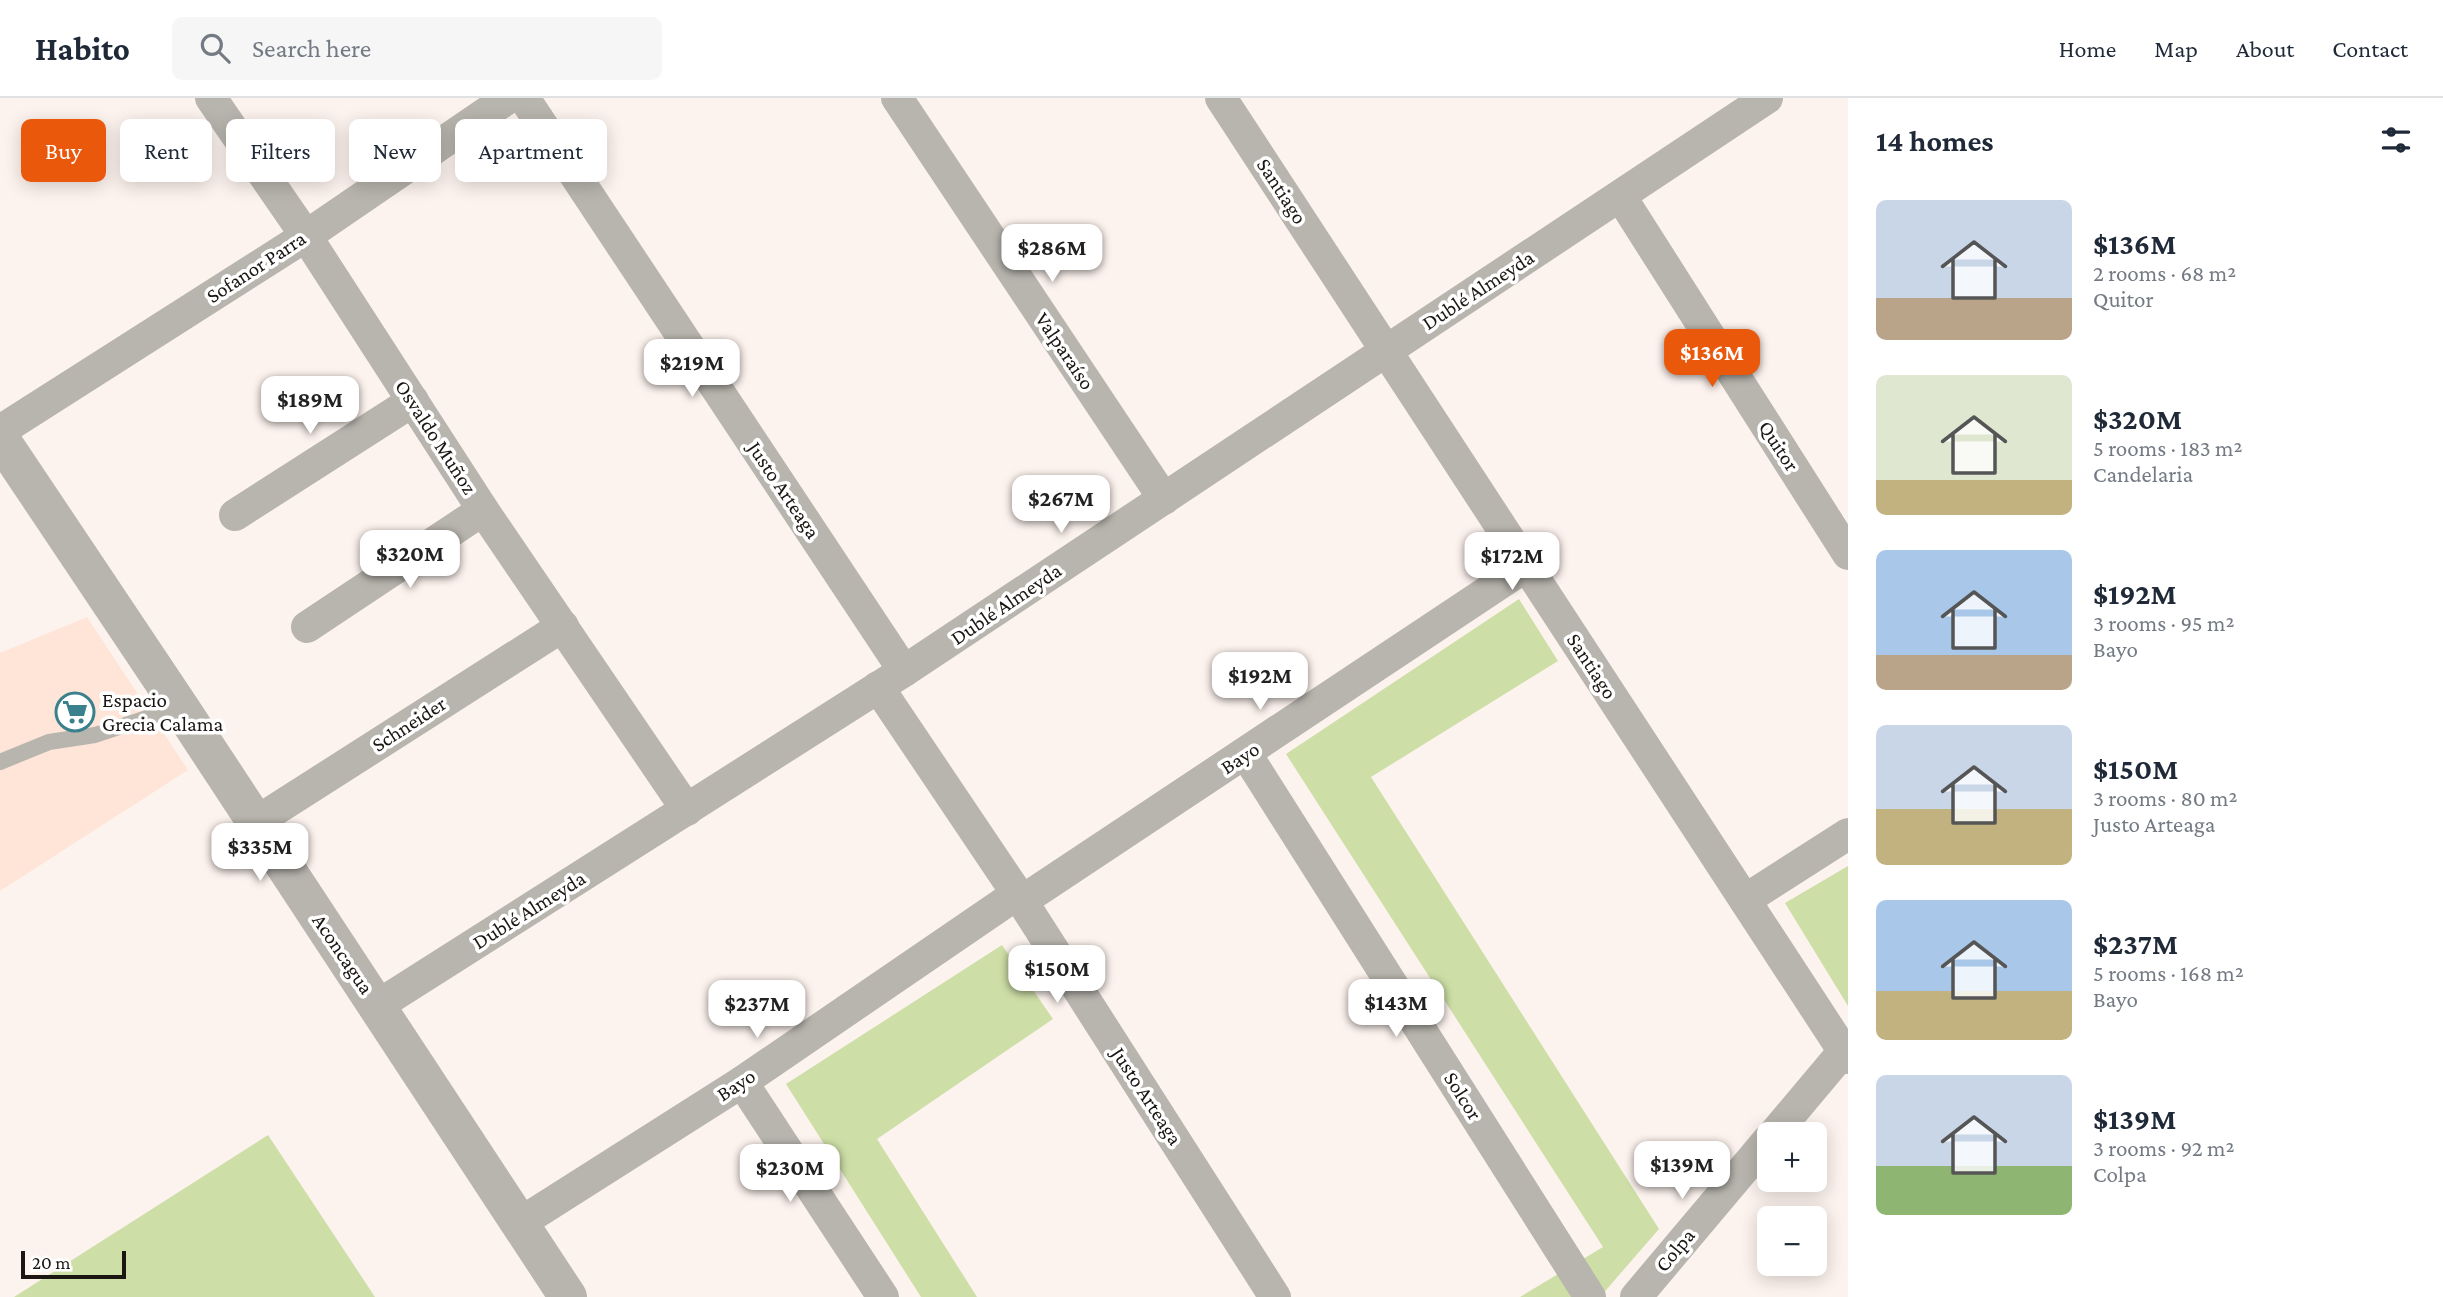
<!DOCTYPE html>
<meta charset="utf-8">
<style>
body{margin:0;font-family:"Crimson Pro",serif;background:#f6f6f7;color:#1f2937;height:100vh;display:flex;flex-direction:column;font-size:26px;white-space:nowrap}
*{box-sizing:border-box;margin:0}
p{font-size:23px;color:#747a83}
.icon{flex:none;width:38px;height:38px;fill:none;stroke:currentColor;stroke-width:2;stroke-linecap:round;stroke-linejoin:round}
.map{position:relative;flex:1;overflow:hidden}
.details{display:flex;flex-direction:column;background:#fff;width:595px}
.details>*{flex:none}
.hud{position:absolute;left:21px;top:21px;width:665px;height:63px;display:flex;gap:14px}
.buttons{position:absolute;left:1757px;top:1024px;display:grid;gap:14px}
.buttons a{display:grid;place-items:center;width:70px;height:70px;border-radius:10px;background:#fff;box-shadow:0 4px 18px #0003;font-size:35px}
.scale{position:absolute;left:21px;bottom:18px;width:105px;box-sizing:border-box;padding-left:7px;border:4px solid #1c1613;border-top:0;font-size:19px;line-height:24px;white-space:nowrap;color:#1c1613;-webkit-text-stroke:5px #fff;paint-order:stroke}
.price{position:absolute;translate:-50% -60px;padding:0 16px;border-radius:14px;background:#fff;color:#222;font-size:23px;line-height:46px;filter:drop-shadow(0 2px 4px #0008)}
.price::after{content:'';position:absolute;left:50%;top:42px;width:21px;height:16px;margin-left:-10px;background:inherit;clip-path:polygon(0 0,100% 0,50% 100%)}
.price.active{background:#ea580c;color:#fff}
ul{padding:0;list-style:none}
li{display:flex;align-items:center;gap:21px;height:175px;padding:0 28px}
li span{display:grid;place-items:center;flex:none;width:196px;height:140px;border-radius:10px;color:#555}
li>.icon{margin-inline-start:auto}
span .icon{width:84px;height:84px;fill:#fffc;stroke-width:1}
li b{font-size:30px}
h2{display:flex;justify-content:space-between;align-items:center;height:84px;padding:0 28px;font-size:30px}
.tag{padding:0 24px;border-radius:10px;background:#fff;box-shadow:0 4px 18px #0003;font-size:24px;line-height:63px}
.tag.active{background:#ea580c;color:#fff}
header{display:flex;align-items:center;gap:42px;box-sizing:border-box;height:98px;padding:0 35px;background:#fff;border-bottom:2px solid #e0e1e3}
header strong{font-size:33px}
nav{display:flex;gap:38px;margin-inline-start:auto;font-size:24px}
.search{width:490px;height:63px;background:#f6f6f7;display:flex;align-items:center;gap:18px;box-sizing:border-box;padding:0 24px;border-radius:10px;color:#747a83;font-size:26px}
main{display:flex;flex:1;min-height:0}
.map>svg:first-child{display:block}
.built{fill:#fee5d8}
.green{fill:#cddea6}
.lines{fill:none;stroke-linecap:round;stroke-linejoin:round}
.service{stroke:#b8b5ae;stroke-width:16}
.minor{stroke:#b8b5ae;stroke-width:32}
.tertiary{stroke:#b8b5ae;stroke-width:38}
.labels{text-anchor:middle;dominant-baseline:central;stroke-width:7;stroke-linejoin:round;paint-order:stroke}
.street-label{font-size:21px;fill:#1c1613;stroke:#fff}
.poi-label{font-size:21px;fill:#1c1613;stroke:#fff;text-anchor:start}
</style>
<header>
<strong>Habito</strong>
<div class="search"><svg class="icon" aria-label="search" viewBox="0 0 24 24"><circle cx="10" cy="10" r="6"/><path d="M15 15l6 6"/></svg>Search here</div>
<nav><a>Home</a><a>Map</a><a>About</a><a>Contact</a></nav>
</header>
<main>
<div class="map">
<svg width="1848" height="1199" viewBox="0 0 1848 1199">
<rect width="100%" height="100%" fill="#fdf3ee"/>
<polygon class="built" points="87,519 188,672 0,793 0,555"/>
<g class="green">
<polygon points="1519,501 1558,563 1371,679 1659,1131 1600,1199 1520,1199 1603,1149 1286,656"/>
<polygon points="1848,768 1848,908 1785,805"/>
<polygon points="1002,847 1053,921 877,1041 977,1199 921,1199 786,986"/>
<polygon points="268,1037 375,1199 14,1199"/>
</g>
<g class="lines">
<polyline class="service" points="0,664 49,644 95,637 180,609"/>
<g class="minor">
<polyline points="211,0 306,138 483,412 687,712"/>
<polyline points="524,0 904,573"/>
<polyline points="897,0 1164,401"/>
<polyline points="1221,0 1848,960"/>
<polyline points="1621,99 1848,456"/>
<polyline points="0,333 306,138 508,0"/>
<polyline points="235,417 413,303"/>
<polyline points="307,529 483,412"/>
<polyline points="878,589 1022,803 1275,1199"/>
<polyline points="1246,656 1590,1199"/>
<polyline points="256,724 563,528"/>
<polyline points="1745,802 1848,736"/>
<polyline points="1022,803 1526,468"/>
<polyline points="377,908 904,573 1767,0"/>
<polyline points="742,984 883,1199"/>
<polyline points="1774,1036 1848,948"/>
<polyline points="520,1125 742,984 1017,796"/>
<polyline points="1636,1199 1769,1041"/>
</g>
<polyline class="tertiary" points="0,340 180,609 568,1199"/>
</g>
<defs>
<symbol id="supermarket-ring" viewBox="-11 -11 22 22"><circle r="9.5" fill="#fff" stroke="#3b808d" stroke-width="1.5"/><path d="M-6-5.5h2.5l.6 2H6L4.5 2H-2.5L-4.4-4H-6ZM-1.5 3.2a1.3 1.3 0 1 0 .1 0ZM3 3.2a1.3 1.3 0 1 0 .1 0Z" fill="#3b808d"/></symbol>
</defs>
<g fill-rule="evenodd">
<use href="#supermarket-ring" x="53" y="592" width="44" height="44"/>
</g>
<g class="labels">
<g class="street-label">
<text transform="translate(1282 93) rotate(57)">Santiago</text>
<text transform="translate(256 169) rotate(-33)">Sofanor Parra</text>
<text transform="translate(1478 192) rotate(-33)">Dublé Almeyda</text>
<text transform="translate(1065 253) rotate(56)">Valparaíso</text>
<text transform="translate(436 339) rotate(57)">Osvaldo Muñoz</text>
<text transform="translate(1779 348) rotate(57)">Quitor</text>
<text transform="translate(784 392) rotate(56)">Justo Arteaga</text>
<text transform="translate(1006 506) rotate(-34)">Dublé Almeyda</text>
<text transform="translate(1592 568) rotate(57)">Santiago</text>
<text transform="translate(409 626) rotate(-33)">Schneider</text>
<text transform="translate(1240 660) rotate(-33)">Bayo</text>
<text transform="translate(529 812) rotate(-32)">Dublé Almeyda</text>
<text transform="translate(343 856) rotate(56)">Aconcagua</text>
<text transform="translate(736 987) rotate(-33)">Bayo</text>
<text transform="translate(1147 998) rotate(57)">Justo Arteaga</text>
<text transform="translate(1463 998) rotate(58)">Solcor</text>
<text transform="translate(1675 1152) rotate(-50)">Colpa</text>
</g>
<g class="poi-label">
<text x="102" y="602">Espacio<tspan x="102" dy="24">Grecia Calama</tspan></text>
</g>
</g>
</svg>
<div class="buttons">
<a>+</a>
<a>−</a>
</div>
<div class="scale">20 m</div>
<b class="price" style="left:1052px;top:186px">$286M</b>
<b class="price active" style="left:1712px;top:291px">$136M</b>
<b class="price" style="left:692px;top:301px">$219M</b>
<b class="price" style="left:310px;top:338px">$189M</b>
<b class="price" style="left:1061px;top:437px">$267M</b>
<b class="price" style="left:410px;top:492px">$320M</b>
<b class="price" style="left:1512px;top:494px">$172M</b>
<b class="price" style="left:1260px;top:614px">$192M</b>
<b class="price" style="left:260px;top:785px">$335M</b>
<b class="price" style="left:1057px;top:907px">$150M</b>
<b class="price" style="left:1396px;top:941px">$143M</b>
<b class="price" style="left:757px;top:942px">$237M</b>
<b class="price" style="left:1682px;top:1103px">$139M</b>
<b class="price" style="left:790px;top:1106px">$230M</b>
<div class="hud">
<a class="tag active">Buy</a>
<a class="tag">Rent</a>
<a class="tag">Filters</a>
<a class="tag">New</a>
<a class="tag">Apartment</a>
</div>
</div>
<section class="details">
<h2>14 homes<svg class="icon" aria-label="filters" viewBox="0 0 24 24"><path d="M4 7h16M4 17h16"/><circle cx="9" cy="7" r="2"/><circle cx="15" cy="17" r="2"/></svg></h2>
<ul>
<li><span style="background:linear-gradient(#c9d6e8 70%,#b9a48a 0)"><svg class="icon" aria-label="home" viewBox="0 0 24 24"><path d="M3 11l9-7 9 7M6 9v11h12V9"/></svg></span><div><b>$136M</b><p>2 rooms · 68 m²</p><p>Quitor</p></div></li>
<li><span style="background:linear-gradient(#dfe7d0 75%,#c2b280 0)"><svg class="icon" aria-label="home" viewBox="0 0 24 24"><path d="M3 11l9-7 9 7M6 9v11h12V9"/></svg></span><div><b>$320M</b><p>5 rooms · 183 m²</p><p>Candelaria</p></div></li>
<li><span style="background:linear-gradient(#a9c7e8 75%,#b9a48a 0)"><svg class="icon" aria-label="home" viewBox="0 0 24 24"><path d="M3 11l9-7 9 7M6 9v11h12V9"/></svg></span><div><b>$192M</b><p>3 rooms · 95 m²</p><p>Bayo</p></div></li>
<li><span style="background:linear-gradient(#c9d6e8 60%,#c2b280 0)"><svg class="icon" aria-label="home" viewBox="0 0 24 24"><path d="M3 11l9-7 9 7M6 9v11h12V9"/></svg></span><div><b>$150M</b><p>3 rooms · 80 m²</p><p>Justo Arteaga</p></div></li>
<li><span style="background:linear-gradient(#a9c7e8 65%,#c2b280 0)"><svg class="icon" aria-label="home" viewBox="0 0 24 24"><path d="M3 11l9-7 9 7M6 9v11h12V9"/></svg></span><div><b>$237M</b><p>5 rooms · 168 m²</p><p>Bayo</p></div></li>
<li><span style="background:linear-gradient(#c9d6e8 65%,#8fb573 0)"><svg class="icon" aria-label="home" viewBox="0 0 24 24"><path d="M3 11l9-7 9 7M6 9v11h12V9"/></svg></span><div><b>$139M</b><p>3 rooms · 92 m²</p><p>Colpa</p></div></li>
</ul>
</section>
</main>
